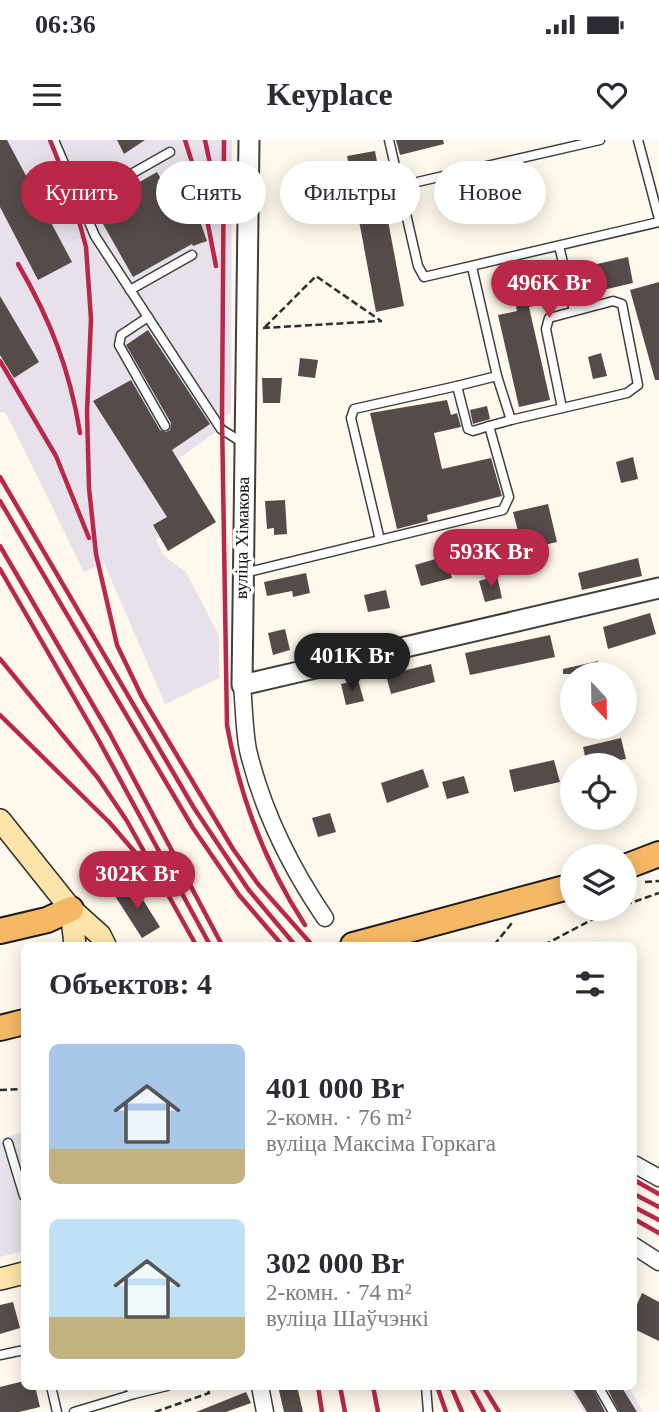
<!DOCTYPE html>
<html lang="ru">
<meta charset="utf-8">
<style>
body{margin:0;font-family:"Times New Roman",serif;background:#f2f2f3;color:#2b2b33;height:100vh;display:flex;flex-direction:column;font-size:26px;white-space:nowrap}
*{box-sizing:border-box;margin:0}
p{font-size:23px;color:#7c7c81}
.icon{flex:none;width:38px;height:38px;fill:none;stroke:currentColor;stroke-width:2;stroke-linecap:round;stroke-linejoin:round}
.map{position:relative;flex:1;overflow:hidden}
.panel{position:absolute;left:21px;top:802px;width:616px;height:448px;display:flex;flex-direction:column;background:#fff;border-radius:10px;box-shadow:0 4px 18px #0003}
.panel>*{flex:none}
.guide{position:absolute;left:21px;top:21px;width:618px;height:63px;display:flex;gap:14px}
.needle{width:46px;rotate:158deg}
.fabs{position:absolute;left:560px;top:522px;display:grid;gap:14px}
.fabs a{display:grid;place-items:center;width:77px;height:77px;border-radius:50%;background:#fff;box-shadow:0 4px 18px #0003;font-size:35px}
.price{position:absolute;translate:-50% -60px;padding:0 16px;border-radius:24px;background:#b92848;color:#fff;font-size:23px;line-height:46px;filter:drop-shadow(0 2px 4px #0008)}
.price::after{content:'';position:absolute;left:50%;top:42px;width:21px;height:16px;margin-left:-10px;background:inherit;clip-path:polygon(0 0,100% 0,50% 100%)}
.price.selected{background:#222;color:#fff}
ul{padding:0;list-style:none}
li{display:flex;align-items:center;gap:21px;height:175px;padding:0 28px}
li span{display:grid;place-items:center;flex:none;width:196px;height:140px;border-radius:10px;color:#555}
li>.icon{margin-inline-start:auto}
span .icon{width:84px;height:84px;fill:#fffc;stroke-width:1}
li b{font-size:30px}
h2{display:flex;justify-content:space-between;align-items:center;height:84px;padding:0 28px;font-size:30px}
.pill{padding:0 24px;border-radius:32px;background:#fff;box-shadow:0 4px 18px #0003;font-size:24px;line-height:63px}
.pill.selected{background:#b92848;color:#fff}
.status{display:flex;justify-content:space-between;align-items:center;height:49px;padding:0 35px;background:#fff;direction:ltr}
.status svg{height:19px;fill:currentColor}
header{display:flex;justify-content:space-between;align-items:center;height:91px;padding:0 28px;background:#fff;font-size:32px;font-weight:800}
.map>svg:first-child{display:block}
.industrial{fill:#e8e1eb}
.building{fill:#554c49}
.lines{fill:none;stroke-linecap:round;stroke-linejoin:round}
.service-casing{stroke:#3f3f3f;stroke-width:11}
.minor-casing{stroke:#3f3f3f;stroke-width:19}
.tertiary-casing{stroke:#3f3f3f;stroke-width:23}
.secondary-casing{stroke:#2e2e2e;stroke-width:24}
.primary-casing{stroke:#1d1d1d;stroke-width:28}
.path{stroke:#2e2e2e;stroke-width:2.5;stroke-dasharray:7 3.5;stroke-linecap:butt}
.service{stroke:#fff;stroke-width:8}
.minor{stroke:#fff;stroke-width:16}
.tertiary{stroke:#fff;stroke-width:19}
.secondary{stroke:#fde5a9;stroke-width:21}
.primary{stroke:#f5b966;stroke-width:24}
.rail{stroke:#b92848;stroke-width:4.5}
.labels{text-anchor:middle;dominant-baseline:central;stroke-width:7;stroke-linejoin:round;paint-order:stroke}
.street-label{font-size:18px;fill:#0c0c0c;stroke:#fff}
</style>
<div class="status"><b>06:36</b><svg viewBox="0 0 49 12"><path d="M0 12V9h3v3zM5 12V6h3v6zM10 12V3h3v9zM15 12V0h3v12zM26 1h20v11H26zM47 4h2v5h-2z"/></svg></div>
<header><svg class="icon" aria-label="menu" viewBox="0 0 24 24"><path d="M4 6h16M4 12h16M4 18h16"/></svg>Keyplace<svg class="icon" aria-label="heart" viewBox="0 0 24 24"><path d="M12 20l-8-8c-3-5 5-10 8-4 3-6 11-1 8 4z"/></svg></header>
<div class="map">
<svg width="659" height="1272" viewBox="0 0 659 1272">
<rect width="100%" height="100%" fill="#fff8ec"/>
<g class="industrial">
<polygon points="0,0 232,0 231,273 211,284 216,292 178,319 216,382 168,411 160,398 156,399 163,415 186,432 219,496 219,538 165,564 104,423 84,432 6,273 0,272"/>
<polygon points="24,992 24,1111 0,1117 0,999"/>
<polygon points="568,1246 628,1246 643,1272 584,1272"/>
</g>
<g class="building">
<polygon points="0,0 7,0 72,122 38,140 0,67"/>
<polygon points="117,0 145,0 124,14"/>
<polygon points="396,0 443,0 444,4 400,15"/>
<polygon points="375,11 404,166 376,172 347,16"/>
<polygon points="157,32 165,46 185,39 207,101 193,106 192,104 133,137 94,68"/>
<polygon points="628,117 633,143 577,156 570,152 565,159 529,167 550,260 519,267 498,175 517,171 511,144 559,133 566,137 571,130"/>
<polygon points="659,142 659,240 655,240 630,150"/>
<polygon points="0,156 39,222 14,238 0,215"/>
<polygon points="148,190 210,284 172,310 216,382 168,411 153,385 167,377 93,261 131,240 160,290 166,292 170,290 171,283 126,205"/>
<polygon points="601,213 607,236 593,239 588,217"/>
<polygon points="300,218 318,220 315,238 298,236"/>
<polygon points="262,238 282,238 280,263 263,263"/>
<polygon points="447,260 451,275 457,273 461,287 434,293 442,329 491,318 502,356 427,375 428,381 397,389 370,273"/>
<polygon points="487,266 490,279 473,284 470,270"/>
<polygon points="633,317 638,339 621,343 616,322"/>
<polygon points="285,360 287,394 274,395 274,388 267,389 265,361"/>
<polygon points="548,364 557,402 523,410 513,372"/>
<polygon points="446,416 452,438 421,446 415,425"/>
<polygon points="638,418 642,436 582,450 578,433"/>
<polygon points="306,433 310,453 293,457 292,451 267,456 264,442"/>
<polygon points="497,436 502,458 485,462 479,441"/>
<polygon points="386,450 390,468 368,472 364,455"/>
<polygon points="650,473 656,494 608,509 603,487"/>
<polygon points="285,489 290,510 273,515 268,493"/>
<polygon points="550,495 555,517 470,535 465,513"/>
<polygon points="598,521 602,534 563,534 563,529"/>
<polygon points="431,524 435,542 391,554 386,535"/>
<polygon points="358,540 364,561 346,565 341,544"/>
<polygon points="621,598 626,619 587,625 583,607"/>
<polygon points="554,620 560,642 514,652 509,630"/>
<polygon points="423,629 429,647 387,663 381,643"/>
<polygon points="464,636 469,653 447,659 442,642"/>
<polygon points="330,673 336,692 318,697 312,678"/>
<polygon points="133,744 160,787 142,798 115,756"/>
<polygon points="642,1153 659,1162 659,1201 634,1189 634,1171"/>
<polygon points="13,1162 20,1188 0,1194 0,1165"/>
<polygon points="24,1241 24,1246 35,1246 40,1267 19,1272 0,1272 0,1247"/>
<polygon points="278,1246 297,1246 303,1272 284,1272"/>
<polygon points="571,1246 592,1246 605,1272 587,1272"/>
<polygon points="606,1246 621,1246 637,1272 619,1272"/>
<polygon points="246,1252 251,1263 226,1272 196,1272"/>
</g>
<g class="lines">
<defs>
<g id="service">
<polyline points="54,0 95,96 221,289 243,303"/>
<polyline points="389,0 418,126 424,137 659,82"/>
<polyline points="638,0 659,79"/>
<polyline points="400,46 600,0"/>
<polyline points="80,63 170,12"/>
<polyline points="559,106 565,131"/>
<polyline points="472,127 497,236 511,280 627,253 638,245 622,164 613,161 549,178 546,189 562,268"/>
<polyline points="130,150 192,115"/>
<polyline points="571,158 574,171"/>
<polyline points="148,177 121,195 119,205 165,286"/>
<polyline points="457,246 497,236"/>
<polyline points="380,400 351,278 354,269 457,246 468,289 473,291 489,286"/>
<polyline points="244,433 503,370 509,357 489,286 511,280"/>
<polyline points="8,1003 24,1056"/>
<polyline points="0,1215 24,1210"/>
<polyline points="51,1246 57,1272"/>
<polyline points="129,1246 134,1254 167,1246"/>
<polyline points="426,1246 428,1272"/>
<polyline points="598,1246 613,1272"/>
<polyline points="74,1272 134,1254"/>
</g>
<g id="minor">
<path d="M242,545C244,566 244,589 248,610C262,669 291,728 325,778"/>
<polyline points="634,1024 659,1038"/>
<polyline points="634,1106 659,1122"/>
<polyline points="260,1246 265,1272"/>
</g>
<polyline id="tertiary" points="249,0 242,545 659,448"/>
<g id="secondary">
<polyline points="0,680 71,769 100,795 105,805"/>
<polyline points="71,769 75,805"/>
<polyline points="0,1139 24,1133"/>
</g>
<g id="primary">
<polyline points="625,727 659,714"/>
<polyline points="0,791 47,780 71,769"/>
<polyline points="353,805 572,746"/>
<polyline points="0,888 24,882"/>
</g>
</defs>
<use href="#service" class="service-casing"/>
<use href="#minor" class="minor-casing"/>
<use href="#tertiary" class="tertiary-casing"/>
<use href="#secondary" class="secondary-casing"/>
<use href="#primary" class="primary-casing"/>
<g class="path">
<polyline points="263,188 381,181 316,136 264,188"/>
<polyline points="645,742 659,741"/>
<polyline points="625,765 659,753"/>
<polyline points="494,805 512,783"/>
<polyline points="544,805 614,768"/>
<polyline points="0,950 24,949"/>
<polyline points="155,1272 209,1253 207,1246"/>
</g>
<use href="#service" class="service"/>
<use href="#minor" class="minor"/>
<use href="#tertiary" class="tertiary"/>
<use href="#secondary" class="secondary"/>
<use href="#primary" class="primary"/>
<g class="rail">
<polyline points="50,0 72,55 86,107 91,179 87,272 89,348 96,414 117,505 142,557 233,709 258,744 312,805"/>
<polyline points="185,0 202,54 216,126"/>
<polyline points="205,0 218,61"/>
<path d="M224,0L222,278L227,585C240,657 265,724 305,785"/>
<path d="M18,124C50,179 70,230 80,293"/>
<polyline points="0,221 56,316 89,398"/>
<polyline points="0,337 194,668 248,749 295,805"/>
<polyline points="0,361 193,688 239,755 282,805"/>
<polyline points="0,406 110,594 222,805"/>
<polyline points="0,429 98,599 210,805"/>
<polyline points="0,519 98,638 127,681 196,805"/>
<polyline points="0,575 109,682 140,718"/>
<polyline points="634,1040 659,1054"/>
<polyline points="634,1054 659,1067"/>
<polyline points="634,1067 659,1080"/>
<polyline points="634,1079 659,1093"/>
<polyline points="318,1246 322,1272"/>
<polyline points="340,1246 345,1272"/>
<polyline points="373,1246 378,1272"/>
<polyline points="437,1246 446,1272"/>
<polyline points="451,1246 462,1272"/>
<polyline points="470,1246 484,1272"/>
<polyline points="483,1246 499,1272"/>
</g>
</g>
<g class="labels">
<g class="street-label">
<text transform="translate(242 398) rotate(-89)">вуліца Хімакова</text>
</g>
</g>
</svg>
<div class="fabs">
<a><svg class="needle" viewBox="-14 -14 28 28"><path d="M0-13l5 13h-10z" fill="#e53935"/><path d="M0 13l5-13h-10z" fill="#7c7c81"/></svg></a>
<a><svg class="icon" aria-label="locate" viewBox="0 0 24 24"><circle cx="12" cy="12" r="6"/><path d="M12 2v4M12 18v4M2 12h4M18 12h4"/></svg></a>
<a><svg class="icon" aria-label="layers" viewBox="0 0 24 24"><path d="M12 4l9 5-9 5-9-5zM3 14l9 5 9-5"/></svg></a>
</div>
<b class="price" style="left:549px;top:180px">496K Br</b>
<b class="price" style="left:491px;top:449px">593K Br</b>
<b class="price selected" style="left:352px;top:553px">401K Br</b>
<b class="price" style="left:137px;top:771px">302K Br</b>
<div class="guide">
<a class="pill selected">Купить</a>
<a class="pill">Снять</a>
<a class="pill">Фильтры</a>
<a class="pill">Новое</a>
</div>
<section class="panel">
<h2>Объектов: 4<svg class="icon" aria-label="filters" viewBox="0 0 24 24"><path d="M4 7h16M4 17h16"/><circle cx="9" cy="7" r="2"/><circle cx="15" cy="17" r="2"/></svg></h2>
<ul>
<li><span style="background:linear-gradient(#a9c7e8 75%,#c2b280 0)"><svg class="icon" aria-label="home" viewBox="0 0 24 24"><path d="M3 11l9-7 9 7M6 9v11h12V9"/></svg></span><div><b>401 000 Br</b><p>2-комн. · 76 m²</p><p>вуліца Максіма Горкага</p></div></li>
<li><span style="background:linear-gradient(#bfe0f5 70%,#c2b280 0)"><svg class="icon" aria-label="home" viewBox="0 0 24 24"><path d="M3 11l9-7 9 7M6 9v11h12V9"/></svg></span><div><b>302 000 Br</b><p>2-комн. · 74 m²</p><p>вуліца Шаўчэнкі</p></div></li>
</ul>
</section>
</div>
